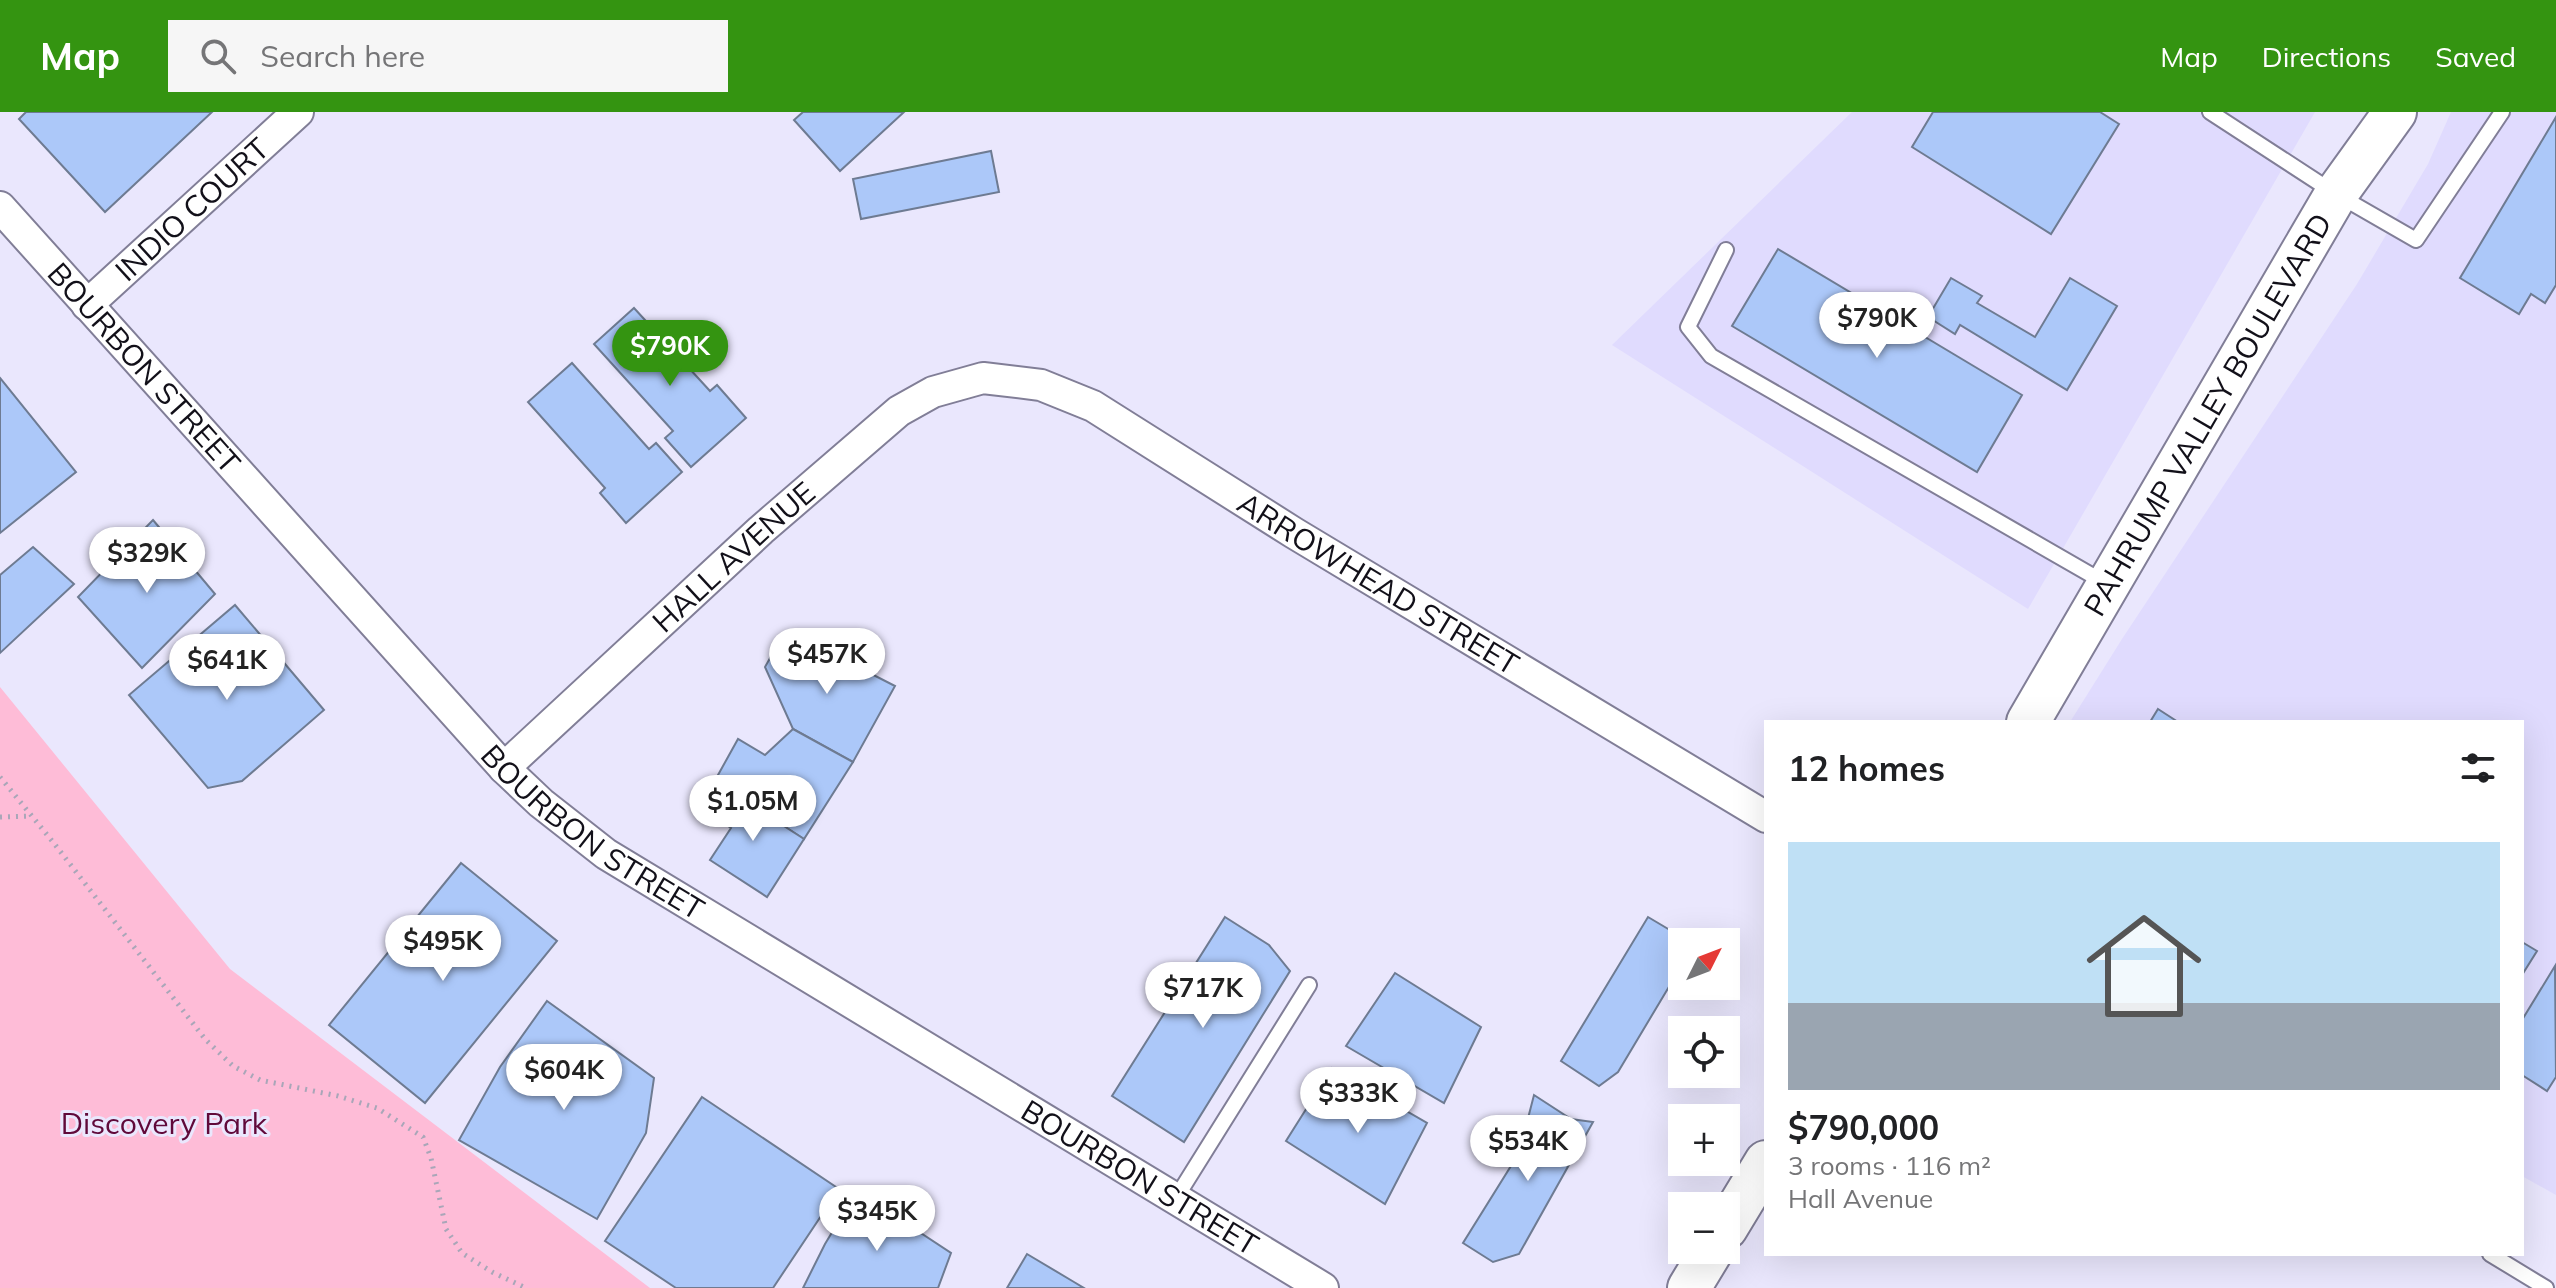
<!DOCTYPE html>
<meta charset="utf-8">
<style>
body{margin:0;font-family:Mulish,sans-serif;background:#f6f6f6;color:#202124;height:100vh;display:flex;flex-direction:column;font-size:30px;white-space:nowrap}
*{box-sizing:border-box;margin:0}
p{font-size:26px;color:#757577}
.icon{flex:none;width:44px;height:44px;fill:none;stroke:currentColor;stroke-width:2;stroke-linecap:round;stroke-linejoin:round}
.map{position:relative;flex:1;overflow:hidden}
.side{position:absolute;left:1764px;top:608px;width:760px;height:536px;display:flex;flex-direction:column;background:#fff;border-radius:0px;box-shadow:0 8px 32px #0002}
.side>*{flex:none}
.needle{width:52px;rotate:48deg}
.tools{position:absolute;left:1668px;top:816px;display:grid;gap:16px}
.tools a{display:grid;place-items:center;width:72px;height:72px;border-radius:0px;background:#fff;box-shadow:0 8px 32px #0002;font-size:40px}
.price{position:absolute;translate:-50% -68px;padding:0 18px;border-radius:28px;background:#fff;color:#222;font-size:26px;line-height:52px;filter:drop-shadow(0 2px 4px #0008)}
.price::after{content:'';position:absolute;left:50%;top:48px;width:24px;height:18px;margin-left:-12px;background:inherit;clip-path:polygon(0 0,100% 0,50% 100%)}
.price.current{background:#349411;color:#fff}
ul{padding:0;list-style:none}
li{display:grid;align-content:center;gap:16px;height:424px;padding:0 24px}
li span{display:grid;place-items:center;height:248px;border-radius:0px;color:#555}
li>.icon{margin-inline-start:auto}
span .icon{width:144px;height:144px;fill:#fffc;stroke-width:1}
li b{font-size:34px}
h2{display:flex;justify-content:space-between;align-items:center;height:96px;padding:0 24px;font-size:34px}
header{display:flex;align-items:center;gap:48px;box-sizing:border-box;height:112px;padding:0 40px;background:#349411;color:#fff}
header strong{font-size:38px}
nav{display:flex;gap:44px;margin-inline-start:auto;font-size:28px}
.search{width:560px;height:72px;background:#f6f6f6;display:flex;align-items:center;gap:20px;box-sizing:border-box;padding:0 28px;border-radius:0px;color:#757577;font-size:30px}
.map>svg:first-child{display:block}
.built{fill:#e0dbfe}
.green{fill:#febcd7}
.building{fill:#acc8f9;stroke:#6e7b92;stroke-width:2}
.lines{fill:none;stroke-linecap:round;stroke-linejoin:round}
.service-casing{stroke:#817e97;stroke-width:18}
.minor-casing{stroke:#817e97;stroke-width:34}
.secondary-casing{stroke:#817e97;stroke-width:46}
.path{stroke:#a9a6b8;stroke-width:5;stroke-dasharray:2 6;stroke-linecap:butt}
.service{stroke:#fff;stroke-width:14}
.minor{stroke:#fff;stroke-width:30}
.secondary{stroke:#fff;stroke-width:42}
.labels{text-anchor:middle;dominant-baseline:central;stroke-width:6;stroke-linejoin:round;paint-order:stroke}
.street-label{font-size:30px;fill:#121019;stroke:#eae7fd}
.park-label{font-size:30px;fill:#60093a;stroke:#eae7fd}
</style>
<header>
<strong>Map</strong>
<div class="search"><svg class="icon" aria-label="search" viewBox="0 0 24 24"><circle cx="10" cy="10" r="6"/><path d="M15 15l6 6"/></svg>Search here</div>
<nav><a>Map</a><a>Directions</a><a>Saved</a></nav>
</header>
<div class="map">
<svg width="2556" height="1176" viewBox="0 0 2556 1176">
<rect width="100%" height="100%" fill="#eae7fd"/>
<g class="built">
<polygon points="1852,0 2315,0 2028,497 1612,233"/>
<polygon points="2451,0 2556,0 2556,1083 2522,1064 2522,610 2070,610 2122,527 2357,172 2428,52"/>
</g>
<polygon class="green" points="0,575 230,857 650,1176 0,1176"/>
<g class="building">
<polygon points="26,0 212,0 105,100 19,7"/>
<polygon points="803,0 904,0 840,59 794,8"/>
<polygon points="1933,0 2100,0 2119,12 2051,122 1912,35"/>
<polygon points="2556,5 2556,173 2545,191 2531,182 2519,202 2460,166"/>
<polygon points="991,39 999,80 861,107 853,67"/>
<polygon points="1778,137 2022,283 1977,360 1732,214"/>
<polygon points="1951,166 1982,184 1977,191 2035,225 2070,166 2117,194 2067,278 1960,213 1955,222 1928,205"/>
<polygon points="634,196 710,279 717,273 746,306 691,355 665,326 673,319 594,232"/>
<polygon points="572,251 649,337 656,331 682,360 626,411 600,381 605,376 528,290"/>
<polygon points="0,266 76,360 0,421"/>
<polygon points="153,408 215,482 142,556 78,485"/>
<polygon points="33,435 74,472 0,541 0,463"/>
<polygon points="235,493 324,598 242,669 208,676 129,583"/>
<polygon points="779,530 817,534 895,574 853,650 793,617 765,555"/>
<polygon points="2158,597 2178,610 2150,610"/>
<polygon points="793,617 853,650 804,727 725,676 713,672 738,627 765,643"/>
<polygon points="725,676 804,727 767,785 710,748 731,716 708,701"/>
<polygon points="461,751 557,829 425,991 329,913"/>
<polygon points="1225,805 1269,833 1290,859 1184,1030 1112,984"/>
<polygon points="1648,805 1690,830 1682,830 1682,853 1618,960 1599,974 1561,949"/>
<polygon points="2522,830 2537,839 2522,863"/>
<polygon points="2555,854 2556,965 2547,979 2522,963 2522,908"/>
<polygon points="1395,861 1481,915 1444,991 1346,934"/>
<polygon points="547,889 654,966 646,1021 597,1107 459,1028 500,955"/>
<polygon points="1332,956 1427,1011 1385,1092 1286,1029"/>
<polygon points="1534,983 1571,1007 1593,1010 1519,1142 1493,1150 1463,1131 1519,1041"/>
<polygon points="702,985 839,1077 773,1176 676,1176 605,1129"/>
<polygon points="857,1079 951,1141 938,1176 803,1176 825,1132"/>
<polygon points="1027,1142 1074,1170 1084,1176 1007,1176"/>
</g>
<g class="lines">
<defs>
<g id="service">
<polyline points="2210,0 2336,82 2416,128 2502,0"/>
<polyline points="1726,138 1688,215 1711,244 2107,472"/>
<polyline points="1176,1086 1309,873"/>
<polyline points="2490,1142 2546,1176"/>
</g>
<g id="minor">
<path id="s1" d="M0,95L504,656L541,691L606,742L1323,1176"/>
<path id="s2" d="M87,193L298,0"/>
<path id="s3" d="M504,656L761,418L899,299L933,280L983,266L1041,273L1093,294L1294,421L1766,705"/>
</g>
<g id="secondary">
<path id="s4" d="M2028,610L2336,82L2395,0"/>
<polyline points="1726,1116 1766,1050"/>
<polyline points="1689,1176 1712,1138"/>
</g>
</defs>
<use href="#service" class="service-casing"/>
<use href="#minor" class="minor-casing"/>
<use href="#secondary" class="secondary-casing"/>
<g class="path">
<polyline points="0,665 53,730 205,927 233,954 260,968 338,984 377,996 423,1025 431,1046 446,1117 462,1141 492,1160 526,1176"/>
<polyline points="0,705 31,704"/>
</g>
<use href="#service" class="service"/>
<use href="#minor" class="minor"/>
<use href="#secondary" class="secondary"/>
</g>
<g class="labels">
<g class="street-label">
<text stroke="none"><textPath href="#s2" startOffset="142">INDIO COURT</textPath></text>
<text stroke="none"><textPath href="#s1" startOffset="216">BOURBON STREET</textPath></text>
<text stroke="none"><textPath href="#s4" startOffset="356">PAHRUMP VALLEY BOULEVARD</textPath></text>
<text stroke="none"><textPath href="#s3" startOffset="312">HALL AVENUE</textPath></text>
<text stroke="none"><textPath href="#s3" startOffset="1074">ARROWHEAD STREET</textPath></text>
<text stroke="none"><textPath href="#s1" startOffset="864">BOURBON STREET</textPath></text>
<text stroke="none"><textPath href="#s1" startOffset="1512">BOURBON STREET</textPath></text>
</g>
<g class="park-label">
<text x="164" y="1011">Discovery Park</text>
</g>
</g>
</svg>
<div class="tools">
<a><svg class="needle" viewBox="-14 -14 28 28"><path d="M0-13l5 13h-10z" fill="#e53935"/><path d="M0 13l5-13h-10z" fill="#757577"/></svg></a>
<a><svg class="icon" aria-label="locate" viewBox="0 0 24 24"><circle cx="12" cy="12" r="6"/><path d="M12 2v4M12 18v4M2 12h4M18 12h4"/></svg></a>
<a>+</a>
<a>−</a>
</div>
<b class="price" style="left:1877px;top:248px">$790K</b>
<b class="price current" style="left:670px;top:276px">$790K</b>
<b class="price" style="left:147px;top:483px">$329K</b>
<b class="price" style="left:827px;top:584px">$457K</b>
<b class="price" style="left:227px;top:590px">$641K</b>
<b class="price" style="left:753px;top:731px">$1.05M</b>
<b class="price" style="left:443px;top:871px">$495K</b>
<b class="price" style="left:1203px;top:918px">$717K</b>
<b class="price" style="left:564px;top:1000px">$604K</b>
<b class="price" style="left:1358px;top:1023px">$333K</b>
<b class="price" style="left:1528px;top:1071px">$534K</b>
<b class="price" style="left:877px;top:1141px">$345K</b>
<section class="side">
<h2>12 homes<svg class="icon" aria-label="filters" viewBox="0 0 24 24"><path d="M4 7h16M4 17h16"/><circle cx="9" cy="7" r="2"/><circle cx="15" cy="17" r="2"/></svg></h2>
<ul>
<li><span style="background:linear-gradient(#bfe0f5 65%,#9aa5b1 0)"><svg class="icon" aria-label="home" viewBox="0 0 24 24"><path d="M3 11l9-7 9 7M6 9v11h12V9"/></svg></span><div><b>$790,000</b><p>3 rooms · 116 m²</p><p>Hall Avenue</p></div></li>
</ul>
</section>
</div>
